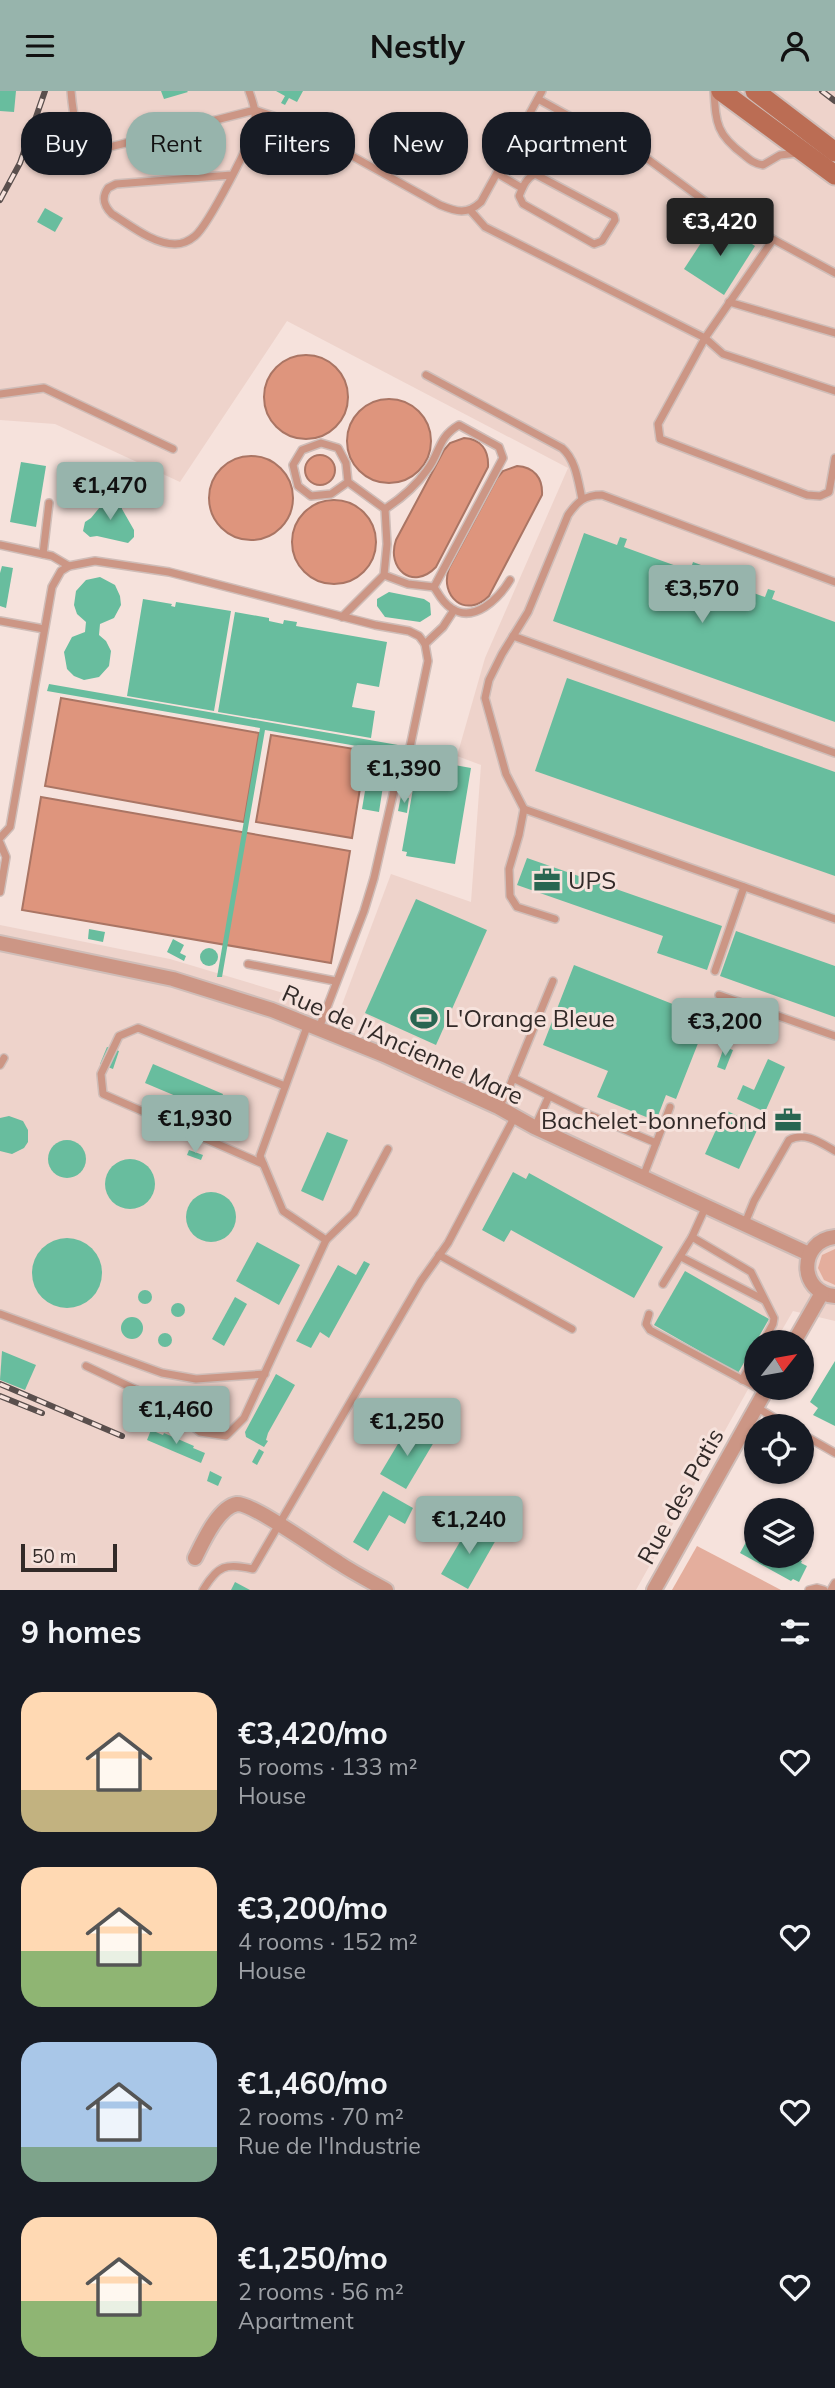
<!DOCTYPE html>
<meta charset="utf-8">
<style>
body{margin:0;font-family:Mulish,sans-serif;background:#20242c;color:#f1f3f6;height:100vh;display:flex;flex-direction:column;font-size:26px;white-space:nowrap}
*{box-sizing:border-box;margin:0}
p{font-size:23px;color:#9ea1a6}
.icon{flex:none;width:38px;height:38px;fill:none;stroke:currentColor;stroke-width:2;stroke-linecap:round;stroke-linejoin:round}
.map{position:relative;height:1499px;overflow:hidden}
.details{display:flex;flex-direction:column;background:#171b24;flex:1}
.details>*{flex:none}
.banner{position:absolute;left:21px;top:21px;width:794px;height:63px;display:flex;gap:14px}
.needle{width:46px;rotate:59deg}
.controls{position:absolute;left:744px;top:1239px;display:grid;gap:14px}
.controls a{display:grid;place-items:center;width:70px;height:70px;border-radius:50%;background:#171b24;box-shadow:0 2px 5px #0004;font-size:35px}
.scale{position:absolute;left:21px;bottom:18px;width:96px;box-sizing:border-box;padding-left:7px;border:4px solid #322a28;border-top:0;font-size:19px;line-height:24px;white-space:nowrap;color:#322a28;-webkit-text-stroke:5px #f6e2dc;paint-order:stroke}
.price{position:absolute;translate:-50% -60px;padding:0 16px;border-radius:7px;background:#97b4ac;color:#111;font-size:23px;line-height:46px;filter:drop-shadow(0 2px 4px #0008)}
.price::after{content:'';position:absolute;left:50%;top:42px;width:21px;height:16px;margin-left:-10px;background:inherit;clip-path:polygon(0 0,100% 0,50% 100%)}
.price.active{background:#222;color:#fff}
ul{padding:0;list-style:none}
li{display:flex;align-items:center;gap:21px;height:175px;padding:0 21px}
li span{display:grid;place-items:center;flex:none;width:196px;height:140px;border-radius:21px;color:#555}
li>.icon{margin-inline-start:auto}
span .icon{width:84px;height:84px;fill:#fffc;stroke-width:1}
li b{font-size:30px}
h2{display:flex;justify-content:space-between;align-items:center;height:84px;padding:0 21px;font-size:30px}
.chip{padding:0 24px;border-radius:28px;background:#171b24;box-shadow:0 2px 5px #0004;font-size:24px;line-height:63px}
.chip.active{background:#97b4ac;color:#111}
header{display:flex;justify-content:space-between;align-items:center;height:91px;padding:0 21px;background:#97b4ac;color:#111;font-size:32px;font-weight:700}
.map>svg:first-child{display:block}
.built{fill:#eed3cb}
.green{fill:#e4ae9d}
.water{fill:#de957d;stroke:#aa7564;stroke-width:2}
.building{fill:#68bd9e}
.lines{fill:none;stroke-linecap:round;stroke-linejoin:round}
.service-casing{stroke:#cfbdb8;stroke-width:10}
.minor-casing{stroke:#cfbdb8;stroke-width:18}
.secondary-casing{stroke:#cfbdb8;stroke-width:23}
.service{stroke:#cc9685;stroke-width:7}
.minor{stroke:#cc9685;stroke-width:14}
.secondary{stroke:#bb6d54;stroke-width:19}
.rail-casing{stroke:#5a4f4d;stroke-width:6}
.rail{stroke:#f6e2dc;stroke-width:3.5;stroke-dasharray:10;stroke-linecap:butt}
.labels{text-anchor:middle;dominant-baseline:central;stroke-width:6;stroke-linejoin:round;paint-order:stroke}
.poi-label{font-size:24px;fill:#322a28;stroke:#f6e2dc;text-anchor:start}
.street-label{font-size:24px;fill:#322a28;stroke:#f6e2dc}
</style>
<header><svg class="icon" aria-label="menu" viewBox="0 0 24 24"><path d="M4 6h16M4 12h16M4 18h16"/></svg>Nestly<svg class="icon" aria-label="person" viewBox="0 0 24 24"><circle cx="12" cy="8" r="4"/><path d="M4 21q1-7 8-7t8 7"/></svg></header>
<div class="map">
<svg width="835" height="1499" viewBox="0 0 835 1499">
<rect width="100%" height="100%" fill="#f6e2dc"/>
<polygon class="built" points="0,0 835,0 835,1230 793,1220 775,1251 756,1251 756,1284 636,1499 0,1499 0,834 170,868 340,919 391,783 471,811 481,674 457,665 485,567 568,377 287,230 180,391 55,333 0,329"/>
<g class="green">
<polygon points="835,1158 835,1194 824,1189 818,1177 822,1164"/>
<polygon points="697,1455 781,1499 672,1499"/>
</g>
<g class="water">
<circle cx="306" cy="306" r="42"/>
<circle cx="389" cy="350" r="42"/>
<path d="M464,347C481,348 489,359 488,376L436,476C413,500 386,478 396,449L444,359L450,352Z"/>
<circle cx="320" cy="379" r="15"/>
<circle cx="251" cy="407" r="42"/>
<path d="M517,375C534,376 543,387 542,404L489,505C466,528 439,506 449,477L497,387L503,380Z"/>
<circle cx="334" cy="451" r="42"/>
<polygon points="61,607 259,642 244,731 45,695"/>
<polygon points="271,644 366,660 352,747 256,731"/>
<polygon points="41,706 350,760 331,872 22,819"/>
</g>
<g class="building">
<polygon points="0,0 16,0 14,21 0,20"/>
<polygon points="161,0 187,0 188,1 164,8"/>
<polygon points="276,0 303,0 297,11 289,7 285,14 281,12 285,5"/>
<polygon points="45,117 63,127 55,141 37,131"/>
<polygon points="716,129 755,155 724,204 684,178"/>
<polygon points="21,371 46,375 36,436 10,431"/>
<polygon points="109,405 117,405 121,408 122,418 134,439 134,446 128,452 97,445 90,446 83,440 85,431 91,427"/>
<polygon points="584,442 617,454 620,446 627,448 624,456 690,480 693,471 701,474 698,482 765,506 768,498 775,500 772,508 835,531 835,631 553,530"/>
<polygon points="2,475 13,477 6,517 0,515 0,482"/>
<polygon points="100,486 115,494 120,505 121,514 114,527 100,533 99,544 106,550 111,560 109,575 99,586 84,589 74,585 67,578 64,561 72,546 85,541 86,531 77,523 74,514 76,500 86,489"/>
<polygon points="389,501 424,508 430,512 431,524 420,531 385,526 377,515 377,508"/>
<polygon points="143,508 172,513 171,515 175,516 176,511 231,520 214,620 127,605"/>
<polygon points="235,521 269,527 269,530 283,533 284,529 297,531 296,535 387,551 379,596 357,592 352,616 375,620 371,647 218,621"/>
<polygon points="567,587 835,681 835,785 535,680"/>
<polygon points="49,593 398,654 397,662 265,639 222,886 217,886 260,637 47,600"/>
<polygon points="366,660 388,663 379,721 362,718 367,688 362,687"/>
<polygon points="423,661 428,662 427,669 471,677 455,773 406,765 407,761 402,760 419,664 423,665"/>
<polygon points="401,705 409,707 407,722 398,720"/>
<polygon points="527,767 722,835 707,879 657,862 663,845 517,794"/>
<polygon points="416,808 487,839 436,954 365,922"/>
<polygon points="89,838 105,841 103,851 88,848"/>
<polygon points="736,840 835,875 835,926 720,885"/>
<polygon points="173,848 184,854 180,862 186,865 184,870 167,861"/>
<circle cx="209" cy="866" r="9"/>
<polygon points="574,874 708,927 676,1008 666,1004 656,1030 597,1006 608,980 543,954"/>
<polygon points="107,956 119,960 113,978 100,973"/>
<polygon points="724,956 733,959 725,979 717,976"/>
<polygon points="768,968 785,976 765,1021 737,1008 743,994 754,999"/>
<polygon points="153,973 223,1003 216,1022 145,992"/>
<polygon points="725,1019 759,1035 739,1078 705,1063"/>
<polygon points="9,1025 23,1030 28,1039 28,1051 24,1057 12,1063 0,1060 0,1027"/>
<polygon points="327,1041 348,1049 323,1110 301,1100"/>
<circle cx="67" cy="1068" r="19"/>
<polygon points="189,1059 203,1064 201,1069 187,1064"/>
<circle cx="130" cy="1093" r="25"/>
<polygon points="513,1081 526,1088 529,1082 663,1156 634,1207 511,1139 504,1151 482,1139"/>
<circle cx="211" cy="1126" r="25"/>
<circle cx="67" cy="1182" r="35"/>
<polygon points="257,1151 300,1174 279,1214 236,1190"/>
<polygon points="364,1170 370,1173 329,1247 320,1241 311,1257 296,1250 338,1174 356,1184"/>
<polygon points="685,1180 769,1228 738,1282 654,1234"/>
<circle cx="145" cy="1206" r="7"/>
<polygon points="235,1206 247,1213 224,1255 212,1248"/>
<circle cx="178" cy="1219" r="7"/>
<circle cx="132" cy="1237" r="11"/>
<circle cx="165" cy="1249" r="7"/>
<polygon points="2,1260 36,1274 25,1299 0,1289"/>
<polygon points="835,1270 835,1335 813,1324 818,1317 810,1311"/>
<polygon points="276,1283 295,1294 268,1342 266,1349 268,1350 264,1356 246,1346 245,1341"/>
<polygon points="408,1336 434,1351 406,1398 380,1383"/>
<polygon points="151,1339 163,1344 164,1342 194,1355 193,1357 205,1362 201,1372 147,1349"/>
<polygon points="259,1358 264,1361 257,1374 252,1371"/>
<polygon points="210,1380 222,1386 218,1395 207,1390"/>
<polygon points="383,1400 413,1417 405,1433 389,1424 368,1460 353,1451"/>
<polygon points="471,1432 497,1447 468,1498 441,1483"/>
<polygon points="751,1442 756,1445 756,1465 793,1465 802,1470 801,1472 807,1475 799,1491 793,1488 791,1490 740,1462"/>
<polygon points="235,1491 250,1499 231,1499"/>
</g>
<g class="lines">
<defs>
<g id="service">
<path d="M71,0C73,25 75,50 102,58L255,19L291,31L440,114C457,121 467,124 481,111L542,0"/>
<path d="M714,0C716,32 716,43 744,64C750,69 755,73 763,74L780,64L798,62"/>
<polyline points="538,8 649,69 710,114 835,182"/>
<polyline points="498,83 522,97"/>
<path d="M535,83L614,125L615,129L602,150L594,153L523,113L519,105C523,96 526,87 535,83Z"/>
<path d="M232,84L116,93L108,97C101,107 104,115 112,123C130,134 153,153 175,153C182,153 189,150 195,145C208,134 253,49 255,32C256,20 253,11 249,0"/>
<polyline points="470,119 485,136 705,247 723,263 835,300"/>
<polyline points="772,150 705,247 658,333 660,348 807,404 820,405 829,401 835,367"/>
<polyline points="729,211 835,242"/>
<path d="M426,284L562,357C576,369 578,390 582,408"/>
<polyline points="0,303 44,297 173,358"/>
<polyline points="0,454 52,465 69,475"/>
<polyline points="43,463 49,412"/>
<path d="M384,484L408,493L434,496L503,367L499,356L459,334C437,347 441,361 427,379C415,396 402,407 385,418"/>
<path d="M434,496C439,504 443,512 451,517C474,533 499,507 510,489"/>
<polyline points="342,526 384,484 387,453 385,418 348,391 346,372 338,357 321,352 302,359 293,374 298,395 311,405 331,403 348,391"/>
<polyline points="0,530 44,538"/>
<polyline points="513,545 835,662"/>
<polyline points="425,553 443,536 454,519"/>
<polyline points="524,718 835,828"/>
<polyline points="0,747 10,736 52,496 61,480 69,475 95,470 169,481 375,534 409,540 419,545 425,553 428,570 409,661 397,686 374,787 364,820 319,937"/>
<polyline points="0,752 6,766 0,801"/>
<path d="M555,828L517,816L510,805L509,778L519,744L524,718L506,683L485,607L489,589L502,563L528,521L568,424C577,411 584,404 602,404L835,491"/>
<polyline points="248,873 335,890"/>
<polyline points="715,880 744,796"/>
<polyline points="719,904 835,945"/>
<polyline points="308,933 260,1065 283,1120 326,1149 354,1122 388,1058"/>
<polyline points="0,974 4,967"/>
<polyline points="513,987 578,1019 656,1052"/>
<polyline points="499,1016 509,997 553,890"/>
<polyline points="535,1036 549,1005"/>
<polyline points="263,1073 103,1003 101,983 119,945 138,937 285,995"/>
<polyline points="643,1086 670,1016"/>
<path d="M745,1132L754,1110L789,1049C805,1040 821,1052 835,1060"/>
<polyline points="692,1146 751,1181 774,1227 773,1233 763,1251"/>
<polyline points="439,1164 572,1238"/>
<polyline points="681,1166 764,1209"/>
<polyline points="663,1193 692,1146 706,1115"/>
<polyline points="0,1223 162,1282 196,1288 265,1283"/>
<polyline points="649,1223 646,1233 650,1239 756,1296"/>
<polyline points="86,1275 162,1311 200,1341 226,1345 244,1327 326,1149"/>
<polyline points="742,1289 756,1264"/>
<polyline points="756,1316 788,1335"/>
<polyline points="802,1343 835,1362"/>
<path d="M203,1499C218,1474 226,1472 253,1478L421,1190L448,1152L514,1027"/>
<polyline points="809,1499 817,1497 824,1499"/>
<polyline points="831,1499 835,1492"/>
</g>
<g id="minor">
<polyline points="0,852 173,888 272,919 384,964 498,1016 534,1036 809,1163"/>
<path d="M835,1146C798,1150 798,1202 835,1205"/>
<polyline points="794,1251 822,1202"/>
<path d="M195,1467C202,1453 218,1416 237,1413C253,1412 322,1462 339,1472C354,1482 370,1490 386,1499"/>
<polyline points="654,1499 767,1297"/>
</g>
<g id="secondary">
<polyline points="721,0 835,84"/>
<polyline points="755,0 835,61"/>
</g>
</defs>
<use href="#service" class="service-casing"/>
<use href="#minor" class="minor-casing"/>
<use href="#secondary" class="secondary-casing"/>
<use href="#service" class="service"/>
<use href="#minor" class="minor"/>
<use href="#secondary" class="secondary"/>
<defs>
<g id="rail">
<polyline points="822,0 835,10"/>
<polyline points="0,109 20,72 45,0"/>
<polyline points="0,1293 122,1345"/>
<polyline points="0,1305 42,1322"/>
</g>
</defs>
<use href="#rail" class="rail-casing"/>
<use href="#rail" class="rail"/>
</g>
<defs>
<symbol id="office-bare" viewBox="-9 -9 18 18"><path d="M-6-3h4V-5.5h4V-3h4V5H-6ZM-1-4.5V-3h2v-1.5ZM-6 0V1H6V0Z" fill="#296651" stroke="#f6e2dc" stroke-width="2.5" paint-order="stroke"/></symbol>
<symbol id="stadium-bare" viewBox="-9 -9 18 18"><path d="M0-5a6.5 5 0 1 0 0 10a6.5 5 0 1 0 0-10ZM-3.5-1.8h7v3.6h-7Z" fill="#296651" stroke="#f6e2dc" stroke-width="2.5" paint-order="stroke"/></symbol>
</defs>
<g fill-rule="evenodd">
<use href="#office-bare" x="528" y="770" width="38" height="38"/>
<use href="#stadium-bare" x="405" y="908" width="38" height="38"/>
<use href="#office-bare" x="769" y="1010" width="38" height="38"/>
</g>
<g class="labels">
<g class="poi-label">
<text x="568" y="789">UPS</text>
<text x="445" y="927">L'Orange Bleue</text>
<text x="767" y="1029" text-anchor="end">Bachelet-bonnefond</text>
</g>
<g class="street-label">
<text transform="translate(403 953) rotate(24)">Rue de l'Ancienne Mare</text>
<text transform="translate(680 1405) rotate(-61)">Rue des Patis</text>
</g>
</g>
</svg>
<div class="controls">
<a><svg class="needle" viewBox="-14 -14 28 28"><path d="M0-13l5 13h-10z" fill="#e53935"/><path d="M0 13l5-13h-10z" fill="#9ea1a6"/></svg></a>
<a><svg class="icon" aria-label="locate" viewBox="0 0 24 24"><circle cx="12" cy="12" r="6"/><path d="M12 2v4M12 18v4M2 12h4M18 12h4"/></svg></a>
<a><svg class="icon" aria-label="layers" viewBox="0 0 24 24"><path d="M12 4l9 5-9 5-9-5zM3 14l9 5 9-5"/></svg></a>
</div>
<div class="scale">50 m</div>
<b class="price active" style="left:720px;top:167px">€3,420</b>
<b class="price" style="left:110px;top:431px">€1,470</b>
<b class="price" style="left:702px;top:534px">€3,570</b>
<b class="price" style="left:404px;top:714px">€1,390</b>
<b class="price" style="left:725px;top:967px">€3,200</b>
<b class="price" style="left:195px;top:1064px">€1,930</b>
<b class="price" style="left:176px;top:1355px">€1,460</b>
<b class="price" style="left:407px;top:1367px">€1,250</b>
<b class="price" style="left:469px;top:1465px">€1,240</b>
<div class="banner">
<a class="chip">Buy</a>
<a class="chip active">Rent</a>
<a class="chip">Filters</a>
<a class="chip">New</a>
<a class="chip">Apartment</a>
</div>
</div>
<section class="details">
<h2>9 homes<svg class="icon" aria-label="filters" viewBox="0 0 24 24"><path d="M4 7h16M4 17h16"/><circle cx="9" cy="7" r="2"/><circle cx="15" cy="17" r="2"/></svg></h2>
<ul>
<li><span style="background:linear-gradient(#ffd9b3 70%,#c2b280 0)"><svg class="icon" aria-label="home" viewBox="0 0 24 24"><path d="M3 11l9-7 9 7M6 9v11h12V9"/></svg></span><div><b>€3,420/mo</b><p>5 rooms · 133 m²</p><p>House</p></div><svg class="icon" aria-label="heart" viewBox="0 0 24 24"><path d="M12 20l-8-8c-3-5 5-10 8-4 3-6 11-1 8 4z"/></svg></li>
<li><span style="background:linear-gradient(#ffd9b3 60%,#8fb573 0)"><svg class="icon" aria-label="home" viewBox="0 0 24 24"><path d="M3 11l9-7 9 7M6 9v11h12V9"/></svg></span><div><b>€3,200/mo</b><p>4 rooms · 152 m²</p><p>House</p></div><svg class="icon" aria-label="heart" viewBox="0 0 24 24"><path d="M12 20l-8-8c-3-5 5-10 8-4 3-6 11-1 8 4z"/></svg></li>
<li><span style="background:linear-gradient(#a9c7e8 75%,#7fa58c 0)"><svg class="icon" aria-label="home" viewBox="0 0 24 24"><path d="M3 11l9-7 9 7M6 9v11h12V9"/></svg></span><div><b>€1,460/mo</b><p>2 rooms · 70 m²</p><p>Rue de l'Industrie</p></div><svg class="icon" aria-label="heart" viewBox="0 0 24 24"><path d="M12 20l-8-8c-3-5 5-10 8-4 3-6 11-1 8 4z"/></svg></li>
<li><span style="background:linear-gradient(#ffd9b3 60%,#8fb573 0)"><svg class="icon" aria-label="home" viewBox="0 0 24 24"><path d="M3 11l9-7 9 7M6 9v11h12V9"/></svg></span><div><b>€1,250/mo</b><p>2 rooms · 56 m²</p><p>Apartment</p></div><svg class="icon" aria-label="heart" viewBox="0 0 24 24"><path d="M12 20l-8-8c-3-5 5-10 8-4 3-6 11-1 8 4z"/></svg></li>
</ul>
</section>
